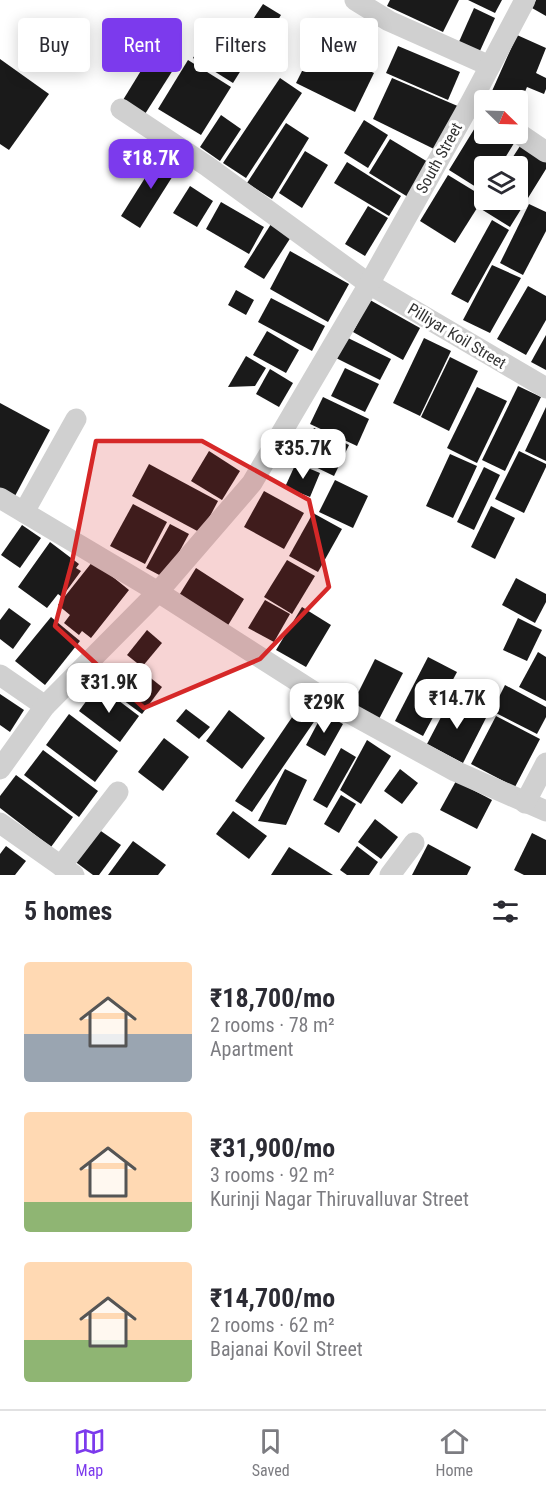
<!DOCTYPE html>
<meta charset="utf-8">
<style>
body{margin:0;font-family:"Roboto Condensed",sans-serif;background:#f7f7f7;color:#2b2b33;height:100vh;display:flex;flex-direction:column;font-size:22px;white-space:nowrap}
*{box-sizing:border-box;margin:0}
p{font-size:20px;color:#7c7c81}
.icon{flex:none;width:33px;height:33px;fill:none;stroke:currentColor;stroke-width:2;stroke-linecap:round;stroke-linejoin:round}
.map{position:relative;height:875px;overflow:hidden}
.side{display:flex;flex-direction:column;background:#fff;flex:1}
.side>*{flex:none}
.hud{position:absolute;left:18px;top:18px;width:510px;height:54px;display:flex;gap:12px}
.needle{width:39px;rotate:113deg}
.tools{position:absolute;left:474px;top:90px;display:grid;gap:12px}
.tools a{display:grid;place-items:center;width:54px;height:54px;border-radius:6px;background:#fff;box-shadow:0 3px 15px #0003;font-size:30px}
.price{position:absolute;translate:-50% -51px;padding:0 14px;border-radius:12px;background:#fff;color:#222;font-size:20px;line-height:39px;filter:drop-shadow(0 2px 3px #0008)}
.price::after{content:'';position:absolute;left:50%;top:36px;width:18px;height:14px;margin-left:-9px;background:inherit;clip-path:polygon(0 0,100% 0,50% 100%)}
.price.on{background:#7c3aed;color:#fff}
ul{padding:0;list-style:none}
li{display:flex;align-items:center;gap:18px;height:150px;padding:0 24px}
li span{display:grid;place-items:center;flex:none;width:168px;height:120px;border-radius:6px;color:#555}
li>.icon{margin-inline-start:auto}
span .icon{width:72px;height:72px;fill:#fffc;stroke-width:1}
li b{font-size:26px}
h2{display:flex;justify-content:space-between;align-items:center;height:72px;padding:0 24px;font-size:26px}
.pill{padding:0 21px;border-radius:6px;background:#fff;box-shadow:0 3px 15px #0003;font-size:21px;line-height:54px}
.pill.on{background:#7c3aed;color:#fff}
.tab-bar{display:flex;justify-content:space-around;align-items:center;height:84px;border-top:2px solid #e1e1e2;background:#fff;font-size:16px;color:#7c7c81}
.tab-bar a{display:grid;justify-items:center;gap:3px}
.tab-bar .on{color:#7c3aed}
.map>svg:first-child{display:block}
.building{fill:#1a1a1a}
.lines{fill:none;stroke-linecap:round;stroke-linejoin:round}
.street{stroke:#d0d0d0;stroke-width:21}
.marked{fill:#d62828;fill-opacity:0.2;stroke:#d62828;stroke-width:4.5;stroke-linejoin:round}
.labels{text-anchor:middle;dominant-baseline:central;stroke-width:6;stroke-linejoin:round;paint-order:stroke}
.street-label{font-size:16px;fill:#333;stroke:#fff}
</style>
<div class="map">
<svg width="546" height="875" viewBox="0 0 546 875">
<rect width="100%" height="100%" fill="#fff"/>
<g class="building">
<polygon points="390,0 459,0 443,32 387,6"/>
<polygon points="468,0 502,0 495,13"/>
<polygon points="536,0 546,0 546,16 532,8"/>
<polygon points="263,4 281,15 269,35 250,24"/>
<polygon points="474,8 495,18 479,53 458,44"/>
<polygon points="517,35 546,48 536,73 546,78 546,89 544,94 527,87 518,108 518,100 488,100"/>
<polygon points="203,42 243,67 233,83 193,58"/>
<polygon points="315,45 374,73 355,112 296,83"/>
<polygon points="398,46 460,72 448,100 386,73"/>
<polygon points="150,56 173,70 145,114 123,100"/>
<polygon points="0,59 49,94 9,150 0,144"/>
<polygon points="188,60 231,87 201,135 158,109"/>
<polygon points="280,78 302,93 246,178 223,163"/>
<polygon points="392,78 460,107 438,151 373,119"/>
<polygon points="221,115 241,129 220,161 200,147"/>
<polygon points="481,118 484,121 484,134 505,134 516,140 500,166 484,166 484,192 449,170"/>
<polygon points="364,120 388,135 368,168 344,153"/>
<polygon points="286,123 309,138 272,199 247,183"/>
<polygon points="390,139 428,162 408,197 369,173"/>
<polygon points="520,146 546,162 546,169 510,227 481,209 487,200 518,200 518,166 507,166"/>
<polygon points="162,151 181,163 140,228 121,216"/>
<polygon points="305,151 328,165 302,208 279,193"/>
<polygon points="347,162 401,196 389,216 334,183"/>
<polygon points="448,175 484,197 455,243 420,221"/>
<polygon points="190,186 213,201 197,227 173,213"/>
<polygon points="221,202 264,227 249,254 206,229"/>
<polygon points="529,204 546,212 546,231 523,275 500,263"/>
<polygon points="368,206 388,218 365,256 345,244"/>
<polygon points="492,220 509,230 468,303 451,294"/>
<polygon points="271,224 291,237 264,279 244,267"/>
<polygon points="290,251 349,284 328,322 270,289"/>
<polygon points="492,265 521,278 490,333 463,320"/>
<polygon points="528,286 546,296 546,320 526,355 497,339"/>
<polygon points="236,290 254,300 246,315 228,305"/>
<polygon points="271,298 325,326 312,351 258,322"/>
<polygon points="370,300 420,328 403,360 353,332"/>
<polygon points="267,331 299,350 286,373 253,355"/>
<polygon points="546,335 546,370 531,362"/>
<polygon points="346,337 391,359 380,380 336,358"/>
<polygon points="424,338 451,351 420,416 393,403"/>
<polygon points="246,356 266,368 255,386 228,387"/>
<polygon points="450,357 478,371 449,431 421,417"/>
<polygon points="345,368 379,384 365,412 331,396"/>
<polygon points="270,369 293,383 279,407 256,394"/>
<polygon points="518,386 541,397 505,471 482,460"/>
<polygon points="477,387 507,401 477,463 447,448"/>
<polygon points="323,397 369,419 357,446 310,424"/>
<polygon points="0,403 50,430 15,496 0,488"/>
<polygon points="546,407 546,461 525,451"/>
<polygon points="314,428 349,445 334,476 299,459"/>
<polygon points="209,451 240,471 222,500 191,481"/>
<polygon points="519,451 546,464 546,467 524,513 495,499"/>
<polygon points="450,454 477,466 453,518 426,506"/>
<polygon points="296,463 320,473 310,497 285,487"/>
<polygon points="149,464 218,501 201,533 132,496"/>
<polygon points="484,467 500,475 474,530 457,522"/>
<polygon points="335,480 368,496 353,528 319,512"/>
<polygon points="264,491 304,513 284,549 244,527"/>
<polygon points="133,504 167,522 145,564 110,546"/>
<polygon points="491,506 515,518 495,559 471,547"/>
<polygon points="313,513 342,529 318,572 289,556"/>
<polygon points="170,524 189,534 165,578 146,568"/>
<polygon points="22,525 41,538 20,568 1,555"/>
<polygon points="50,542 79,564 76,568 81,571 62,597 58,594 47,608 18,587"/>
<polygon points="287,560 315,576 292,614 264,597"/>
<polygon points="93,561 129,590 91,638 82,631 79,635 64,623 70,615 58,605"/>
<polygon points="196,568 244,599 227,627 178,597"/>
<polygon points="516,578 546,594 546,602 535,623 502,605"/>
<polygon points="265,600 290,614 274,642 248,628"/>
<polygon points="302,607 331,625 306,667 276,650"/>
<polygon points="9,608 31,624 13,649 0,639 0,620"/>
<polygon points="51,617 80,641 45,685 15,661"/>
<polygon points="518,618 542,630 527,661 503,650"/>
<polygon points="147,630 162,643 142,667 127,655"/>
<polygon points="538,652 546,657 546,701 519,687"/>
<polygon points="428,657 457,672 423,736 395,721"/>
<polygon points="375,659 403,673 379,719 352,705"/>
<polygon points="133,664 162,687 142,714 112,692"/>
<polygon points="98,685 139,716 120,742 79,711"/>
<polygon points="505,685 546,707 546,717 537,734 492,711"/>
<polygon points="0,694 24,710 10,732 0,725"/>
<polygon points="451,698 487,716 463,763 427,744"/>
<polygon points="301,704 318,716 252,812 235,801"/>
<polygon points="186,709 210,727 199,739 176,721"/>
<polygon points="229,710 265,738 242,769 206,741"/>
<polygon points="323,713 343,724 325,756 306,745"/>
<polygon points="69,714 118,751 95,782 46,745"/>
<polygon points="496,716 540,739 515,787 471,764"/>
<polygon points="164,738 189,757 163,791 138,772"/>
<polygon points="367,740 391,756 361,804 340,790"/>
<polygon points="341,748 356,757 327,808 313,800"/>
<polygon points="43,750 98,791 79,817 24,775"/>
<polygon points="285,769 307,780 286,825 258,821"/>
<polygon points="400,769 418,783 402,804 384,791"/>
<polygon points="16,775 73,817 51,847 0,808 0,796"/>
<polygon points="456,781 492,800 477,829 440,810"/>
<polygon points="341,795 356,804 339,833 324,824"/>
<polygon points="233,811 267,836 249,859 216,834"/>
<polygon points="375,819 398,837 381,859 358,842"/>
<polygon points="98,829 121,845 99,875 93,875 73,860"/>
<polygon points="532,833 546,840 546,875 524,875 514,870"/>
<polygon points="133,841 166,865 158,875 108,875"/>
<polygon points="428,844 471,867 467,875 412,875"/>
<polygon points="6,846 26,861 15,875 0,875 0,854"/>
<polygon points="357,846 378,862 369,875 347,875 340,870"/>
<polygon points="289,847 333,875 271,875"/>
</g>
<g class="lines">
<g class="street">
<polyline points="355,0 389,21 490,66"/>
<polyline points="121,109 207,166 369,284 546,388"/>
<polyline points="518,133 546,152"/>
<polyline points="0,498 158,592 333,704 455,771 546,811"/>
<polyline points="24,512 76,419"/>
<polyline points="0,675 45,706"/>
<polyline points="0,769 45,706 158,592 252,483 369,284 471,102 525,0"/>
<polyline points="525,803 546,763"/>
<polyline points="0,823 74,875"/>
<polyline points="61,866 118,792"/>
<polyline points="390,875 414,843"/>
</g>
</g>
<path class="marked" d="M96,441H202L309,500L329,587L260,659L144,708L55,626L72,562Z"/>
<g class="labels">
<g class="street-label">
<text transform="translate(439 158) rotate(-61)">South Street</text>
<text transform="translate(457 336) rotate(31)">Pilliyar Koil Street</text>
</g>
</g>
</svg>
<div class="tools">
<a><svg class="needle" viewBox="-14 -14 28 28"><path d="M0-13l5 13h-10z" fill="#e53935"/><path d="M0 13l5-13h-10z" fill="#7c7c81"/></svg></a>
<a><svg class="icon" aria-label="layers" viewBox="0 0 24 24"><path d="M12 4l9 5-9 5-9-5zM3 14l9 5 9-5"/></svg></a>
</div>
<b class="price on" style="left:151px;top:190px">₹18.7K</b>
<b class="price" style="left:303px;top:480px">₹35.7K</b>
<b class="price" style="left:109px;top:714px">₹31.9K</b>
<b class="price" style="left:457px;top:730px">₹14.7K</b>
<b class="price" style="left:324px;top:734px">₹29K</b>
<div class="hud">
<a class="pill">Buy</a>
<a class="pill on">Rent</a>
<a class="pill">Filters</a>
<a class="pill">New</a>
</div>
</div>
<section class="side">
<h2>5 homes<svg class="icon" aria-label="filters" viewBox="0 0 24 24"><path d="M4 7h16M4 17h16"/><circle cx="9" cy="7" r="2"/><circle cx="15" cy="17" r="2"/></svg></h2>
<ul>
<li><span style="background:linear-gradient(#ffd9b3 60%,#9aa5b1 0)"><svg class="icon" aria-label="home" viewBox="0 0 24 24"><path d="M3 11l9-7 9 7M6 9v11h12V9"/></svg></span><div><b>₹18,700/mo</b><p>2 rooms · 78 m²</p><p>Apartment</p></div></li>
<li><span style="background:linear-gradient(#ffd9b3 75%,#8fb573 0)"><svg class="icon" aria-label="home" viewBox="0 0 24 24"><path d="M3 11l9-7 9 7M6 9v11h12V9"/></svg></span><div><b>₹31,900/mo</b><p>3 rooms · 92 m²</p><p>Kurinji Nagar Thiruvalluvar Street</p></div></li>
<li><span style="background:linear-gradient(#ffd9b3 65%,#8fb573 0)"><svg class="icon" aria-label="home" viewBox="0 0 24 24"><path d="M3 11l9-7 9 7M6 9v11h12V9"/></svg></span><div><b>₹14,700/mo</b><p>2 rooms · 62 m²</p><p>Bajanai Kovil Street</p></div></li>
</ul>
</section>
<nav class="tab-bar">
<a class="on"><svg class="icon" aria-label="map" viewBox="0 0 24 24"><path d="M3 6l6-2 6 2 6-2v14l-6 2-6-2-6 2zM9 4v14M15 6v14"/></svg>Map</a>
<a><svg class="icon" aria-label="saved" viewBox="0 0 24 24"><path d="M7 4h10v16l-5-4-5 4z"/></svg>Saved</a>
<a><svg class="icon" aria-label="home" viewBox="0 0 24 24"><path d="M3 11l9-7 9 7M6 9v11h12V9"/></svg>Home</a>
</nav>
